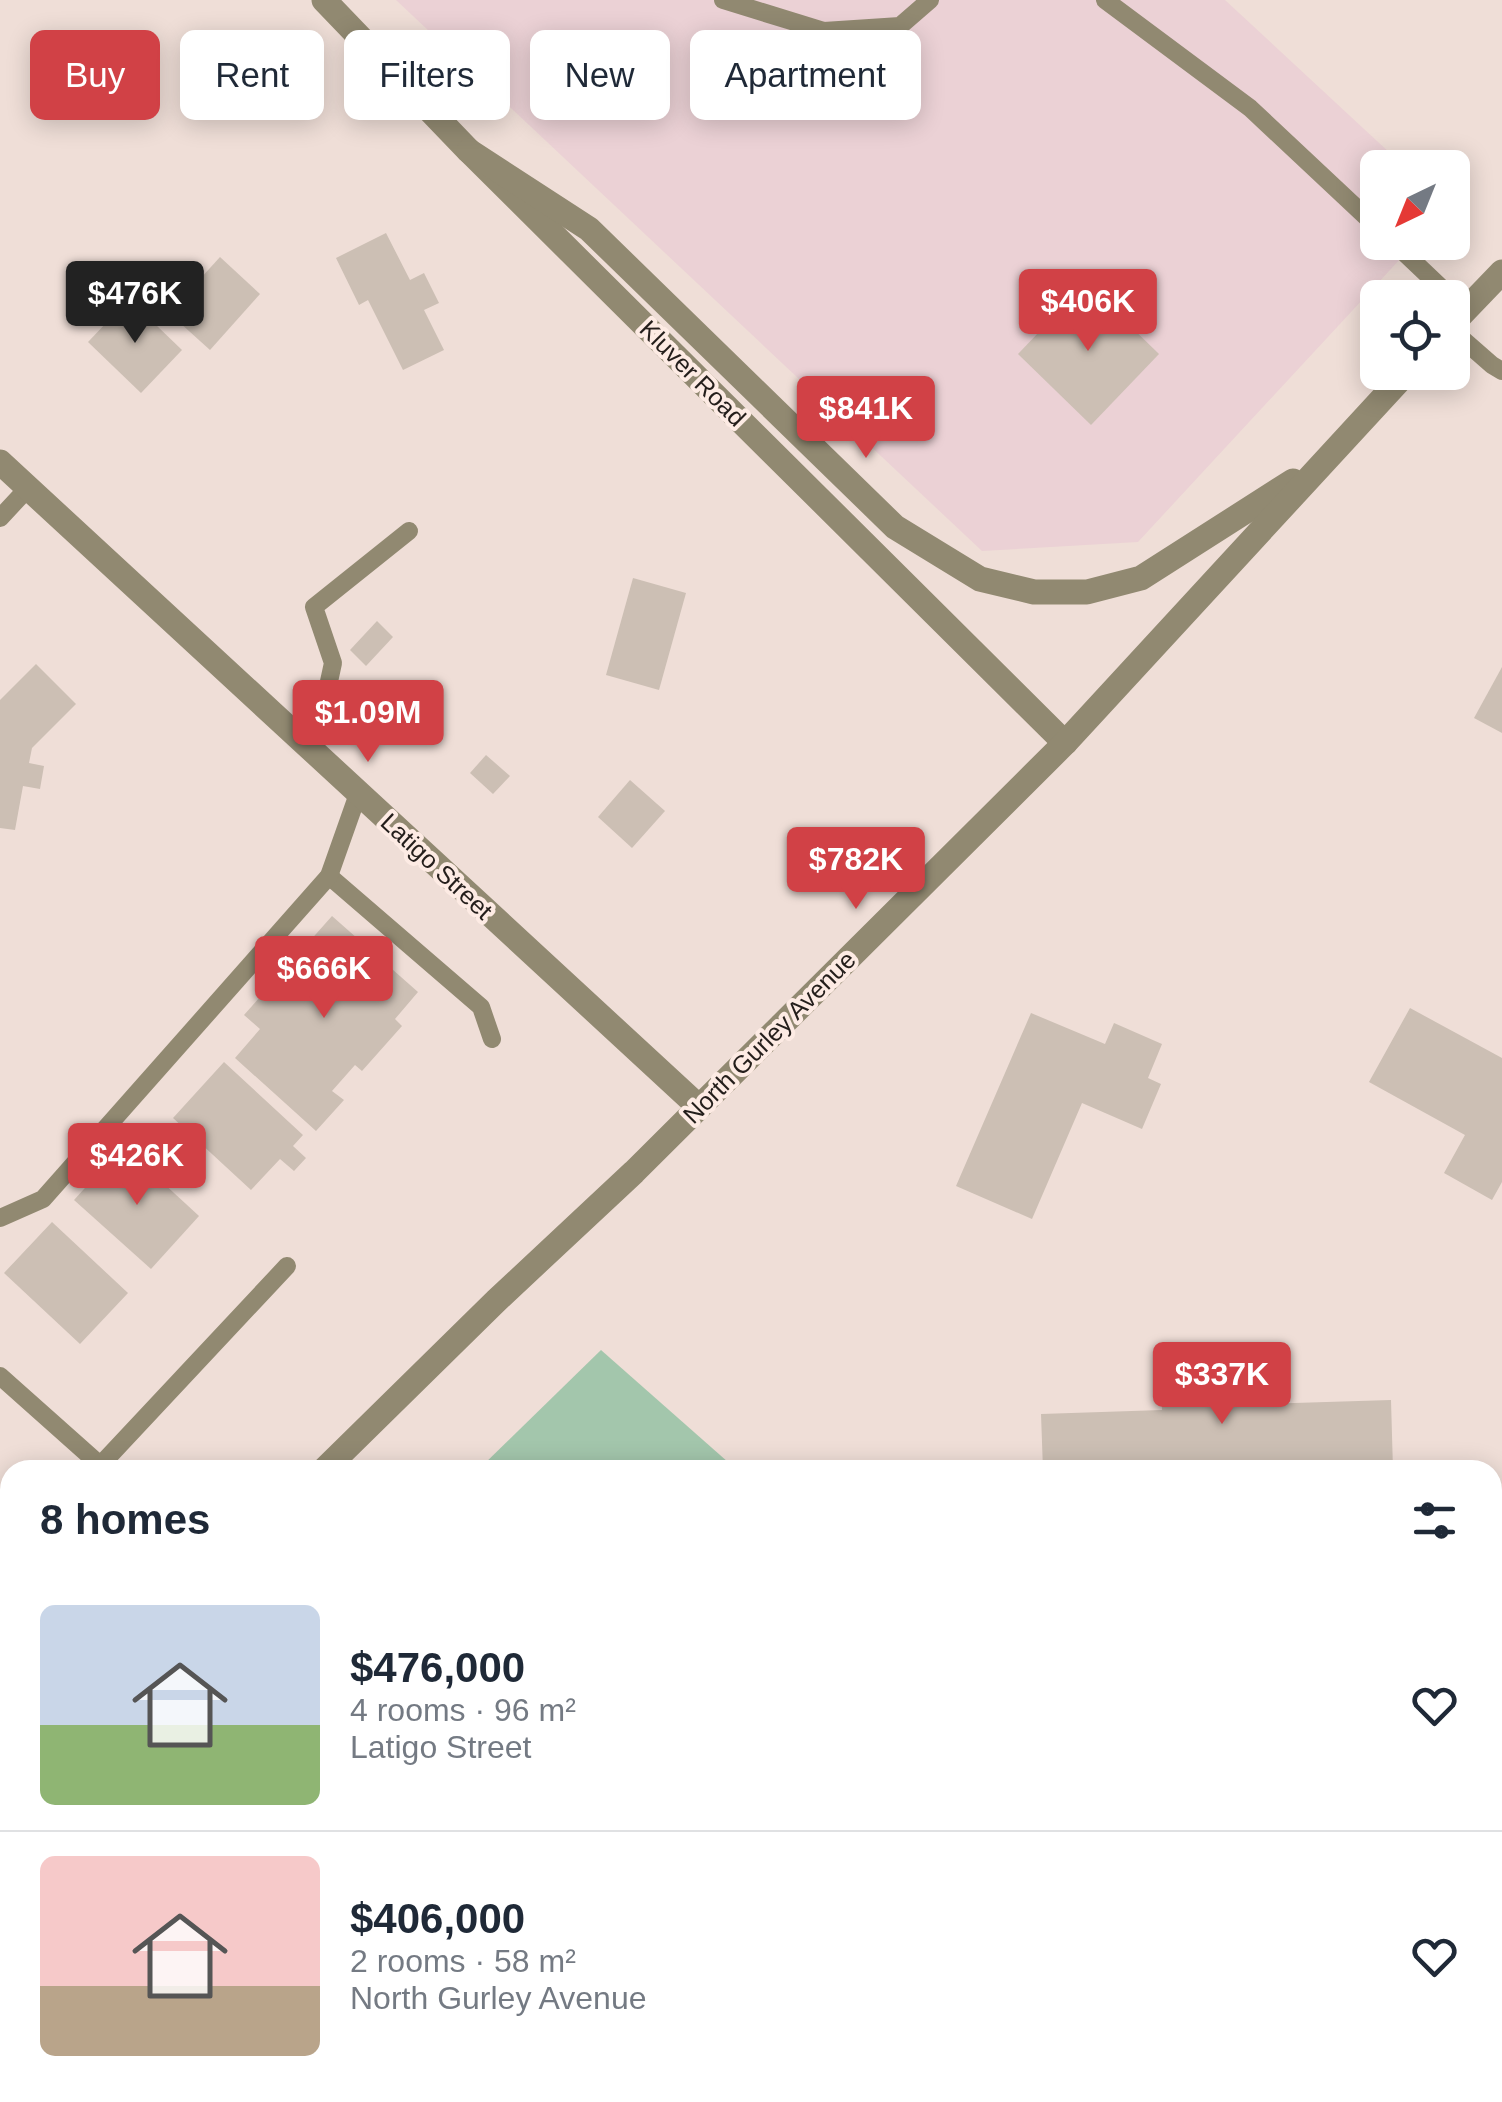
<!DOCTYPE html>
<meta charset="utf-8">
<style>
body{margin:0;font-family:Helvetica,sans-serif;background:#f6f6f7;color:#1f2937;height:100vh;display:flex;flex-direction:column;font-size:38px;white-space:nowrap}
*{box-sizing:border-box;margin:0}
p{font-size:32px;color:#747a83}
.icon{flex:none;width:55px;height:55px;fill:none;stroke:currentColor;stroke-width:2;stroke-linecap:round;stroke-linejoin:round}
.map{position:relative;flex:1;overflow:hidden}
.sheet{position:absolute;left:0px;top:1460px;width:1502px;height:642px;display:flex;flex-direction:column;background:#fff;border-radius:30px 30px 0 0;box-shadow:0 5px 25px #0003}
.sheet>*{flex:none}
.top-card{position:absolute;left:30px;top:30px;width:1000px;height:90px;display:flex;gap:20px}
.needle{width:65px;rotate:223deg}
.controls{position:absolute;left:1360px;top:150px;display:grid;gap:20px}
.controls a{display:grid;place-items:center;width:110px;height:110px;border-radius:15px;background:#fff;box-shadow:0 5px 25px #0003;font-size:50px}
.price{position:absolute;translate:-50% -85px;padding:0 22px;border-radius:10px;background:#d14146;color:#fff;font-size:32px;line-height:65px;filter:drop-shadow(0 2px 5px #0008)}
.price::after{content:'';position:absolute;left:50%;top:60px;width:30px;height:22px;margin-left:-15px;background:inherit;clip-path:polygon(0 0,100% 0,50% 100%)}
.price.current{background:#222;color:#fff}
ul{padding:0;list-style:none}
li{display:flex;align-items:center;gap:30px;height:250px;padding:0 40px}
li+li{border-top:2px solid #e0e1e3}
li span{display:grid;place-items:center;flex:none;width:280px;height:200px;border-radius:15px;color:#555}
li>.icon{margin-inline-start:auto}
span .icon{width:120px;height:120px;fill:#fffc;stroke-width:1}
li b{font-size:42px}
h2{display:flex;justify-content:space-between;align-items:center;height:120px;padding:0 40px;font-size:42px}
.tag{padding:0 35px;border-radius:15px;background:#fff;box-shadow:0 5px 25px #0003;font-size:35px;line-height:90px}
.tag.current{background:#d14146;color:#fff}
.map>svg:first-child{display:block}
.industrial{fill:#ebd1d5}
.green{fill:#a3c6ac}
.building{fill:#ccbfb4}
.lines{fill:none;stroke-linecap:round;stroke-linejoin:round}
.service{stroke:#918971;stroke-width:18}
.minor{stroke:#918971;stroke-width:25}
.tertiary{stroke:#918971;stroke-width:25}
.labels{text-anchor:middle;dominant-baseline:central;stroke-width:8;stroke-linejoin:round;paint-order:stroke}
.street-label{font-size:25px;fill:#241e1b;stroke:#fdebe4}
</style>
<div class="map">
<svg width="1502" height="2102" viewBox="0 0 1502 2102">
<rect width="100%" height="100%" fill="#efded7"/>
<polygon class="industrial" points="396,0 1225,0 1405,167 1378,168 1378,242 1415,243 1138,542 982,551"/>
<g class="green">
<polygon points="601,1350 737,1470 478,1470"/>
<polygon points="10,1926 10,2092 1443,2092 1454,2102 0,2102 0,1935"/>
</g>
<g class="building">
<polygon points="386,233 410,280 424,273 439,303 424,310 444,350 403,370 368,300 359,305 336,258"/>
<polygon points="220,257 260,294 210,350 169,313"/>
<polygon points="1086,283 1159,354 1091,425 1018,354"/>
<polygon points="129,299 182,350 141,393 88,342"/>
<polygon points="633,578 686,593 659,690 606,675"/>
<polygon points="377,621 393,637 366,666 350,650"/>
<polygon points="36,664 76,704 32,748 29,763 44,766 40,789 23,786 15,830 0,828 0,700"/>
<polygon points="1502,667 1502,733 1474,718"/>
<polygon points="486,755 510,776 493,794 470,773"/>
<polygon points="630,780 665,811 632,848 598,817"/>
<polygon points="332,916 418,992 395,1019 402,1026 362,1071 355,1065 332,1091 344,1100 316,1131 235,1058 260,1029 244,1015"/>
<polygon points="1410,1008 1502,1058 1502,1182 1492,1200 1444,1173 1465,1135 1369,1082"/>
<polygon points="1031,1013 1105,1044 1114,1023 1162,1044 1148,1078 1161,1084 1142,1129 1082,1103 1032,1219 956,1186"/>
<polygon points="224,1062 303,1135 293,1146 306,1158 294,1171 280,1159 251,1190 173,1118"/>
<polygon points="123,1146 199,1216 151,1269 74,1200"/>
<polygon points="52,1222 128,1293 80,1344 4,1273"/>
<polygon points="1263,1352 1266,1404 1391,1400 1393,1470 1043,1470 1041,1414 1162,1410 1160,1356"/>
</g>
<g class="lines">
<g class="service">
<polyline points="723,0 824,31 900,26 930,0"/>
<polyline points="1105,0 1250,108 1378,228"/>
<polyline points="1393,242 1452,298"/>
<polyline points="1452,330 1492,365 1502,371"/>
<polyline points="0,518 28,488"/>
<polyline points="295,735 325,700 333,663 314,607 409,531"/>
<polyline points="329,876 481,1007 492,1039"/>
<polyline points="0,1218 43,1199 329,876 358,794"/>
<polyline points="0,1376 100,1465"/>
<polyline points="96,1470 287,1266"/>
<polyline points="1492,1517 1502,1520"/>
<polyline points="0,1572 10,1561"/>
</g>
<g class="minor">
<polyline points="324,0 469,151 1065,743"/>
<polyline points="0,462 699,1107"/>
</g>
<g class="tertiary">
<polyline points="469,151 589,229 895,527 980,579 1034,592 1087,592 1141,578 1293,481"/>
<polyline points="1452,324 1502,272"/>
<polyline points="324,1470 496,1301 634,1172 1065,743 1407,372"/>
<polyline points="0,1789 10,1779"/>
</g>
</g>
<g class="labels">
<g class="street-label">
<text transform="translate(693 373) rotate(45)">Kluver Road</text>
<text transform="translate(437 866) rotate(43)">Latigo Street</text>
<text transform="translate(769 1037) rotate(-45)">North Gurley Avenue</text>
</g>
</g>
</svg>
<div class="controls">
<a><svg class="needle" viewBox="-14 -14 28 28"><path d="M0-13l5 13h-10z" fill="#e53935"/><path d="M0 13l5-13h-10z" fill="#747a83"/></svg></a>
<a><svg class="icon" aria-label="locate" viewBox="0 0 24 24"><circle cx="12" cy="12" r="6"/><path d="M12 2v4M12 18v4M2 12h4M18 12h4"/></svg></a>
</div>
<b class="price current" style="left:135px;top:346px">$476K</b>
<b class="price" style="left:1088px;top:354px">$406K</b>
<b class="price" style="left:866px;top:461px">$841K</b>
<b class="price" style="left:368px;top:765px">$1.09M</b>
<b class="price" style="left:856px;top:912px">$782K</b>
<b class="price" style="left:324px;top:1021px">$666K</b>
<b class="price" style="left:137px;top:1208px">$426K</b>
<b class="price" style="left:1222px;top:1427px">$337K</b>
<div class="top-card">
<a class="tag current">Buy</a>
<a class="tag">Rent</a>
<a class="tag">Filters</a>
<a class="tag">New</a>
<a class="tag">Apartment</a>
</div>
<section class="sheet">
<h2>8 homes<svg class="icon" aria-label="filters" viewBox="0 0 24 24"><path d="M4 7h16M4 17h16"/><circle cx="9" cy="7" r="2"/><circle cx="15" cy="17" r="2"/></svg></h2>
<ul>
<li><span style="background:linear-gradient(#c9d6e8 60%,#8fb573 0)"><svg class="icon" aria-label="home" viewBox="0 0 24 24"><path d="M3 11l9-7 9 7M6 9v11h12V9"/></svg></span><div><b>$476,000</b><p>4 rooms · 96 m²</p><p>Latigo Street</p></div><svg class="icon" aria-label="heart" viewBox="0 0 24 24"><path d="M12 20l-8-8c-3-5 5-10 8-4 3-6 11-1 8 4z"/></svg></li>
<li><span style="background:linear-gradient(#f6c9c9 65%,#b9a48a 0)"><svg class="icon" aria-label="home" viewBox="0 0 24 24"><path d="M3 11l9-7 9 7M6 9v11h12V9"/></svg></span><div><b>$406,000</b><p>2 rooms · 58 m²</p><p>North Gurley Avenue</p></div><svg class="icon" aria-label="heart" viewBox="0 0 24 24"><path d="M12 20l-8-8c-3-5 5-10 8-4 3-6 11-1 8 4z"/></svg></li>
</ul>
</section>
</div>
